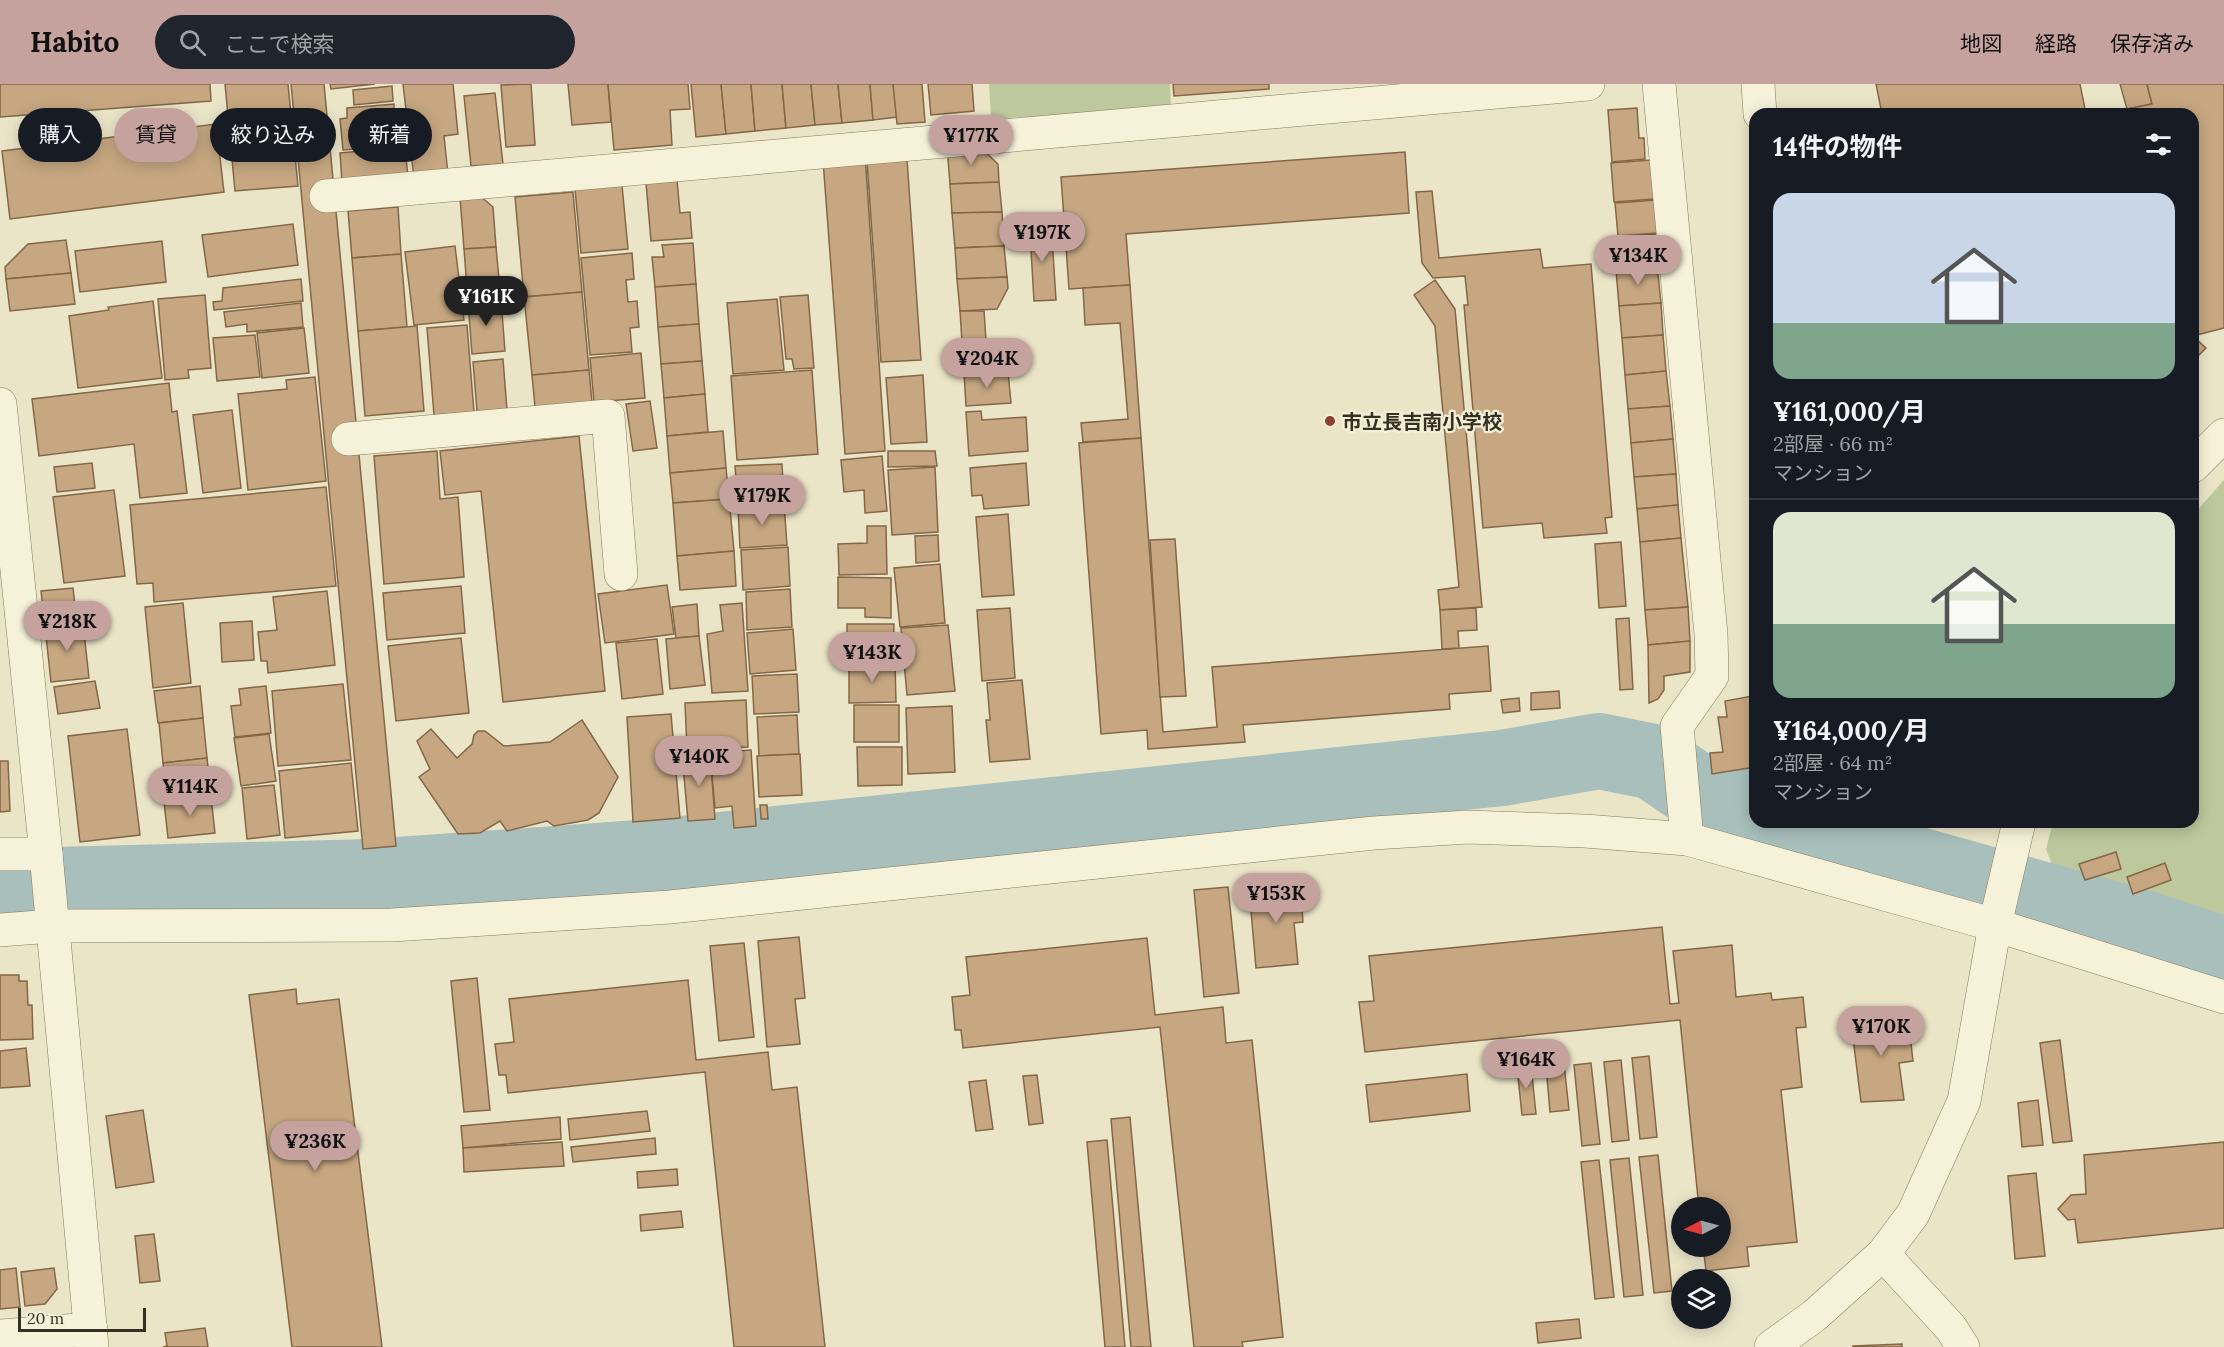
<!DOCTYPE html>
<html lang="ja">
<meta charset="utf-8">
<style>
body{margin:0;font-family:Lora,"Noto Sans JP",serif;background:#20242c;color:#f1f3f6;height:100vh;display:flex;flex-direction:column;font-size:22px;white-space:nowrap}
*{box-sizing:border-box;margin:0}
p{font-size:20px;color:#9ea1a6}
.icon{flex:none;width:33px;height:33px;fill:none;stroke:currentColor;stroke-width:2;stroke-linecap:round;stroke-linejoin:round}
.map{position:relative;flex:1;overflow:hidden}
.panel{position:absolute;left:1749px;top:24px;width:450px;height:720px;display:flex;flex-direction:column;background:#171b24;border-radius:18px;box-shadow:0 3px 15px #0003}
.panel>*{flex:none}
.banner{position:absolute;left:18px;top:24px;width:570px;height:54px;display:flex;gap:12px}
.needle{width:39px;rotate:264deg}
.buttons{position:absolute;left:1671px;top:1113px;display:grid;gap:12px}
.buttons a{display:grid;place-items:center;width:60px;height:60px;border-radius:50%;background:#171b24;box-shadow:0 3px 15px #0003;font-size:30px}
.scale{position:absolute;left:18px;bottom:15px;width:128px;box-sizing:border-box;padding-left:6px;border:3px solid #372f21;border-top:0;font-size:16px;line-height:21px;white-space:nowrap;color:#372f21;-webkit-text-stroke:4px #f3efd7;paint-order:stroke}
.price{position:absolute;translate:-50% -51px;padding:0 14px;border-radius:21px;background:#c5a29e;color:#111;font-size:20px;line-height:39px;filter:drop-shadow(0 2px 3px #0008)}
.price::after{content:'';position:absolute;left:50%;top:36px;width:18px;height:14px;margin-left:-9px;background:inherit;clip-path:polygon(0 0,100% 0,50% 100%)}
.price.on{background:#222;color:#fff}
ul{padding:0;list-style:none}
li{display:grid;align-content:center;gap:12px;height:318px;padding:0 24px}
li+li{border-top:2px solid #363941}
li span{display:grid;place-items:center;height:186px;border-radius:18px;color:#555}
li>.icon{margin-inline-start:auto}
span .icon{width:108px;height:108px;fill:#fffc;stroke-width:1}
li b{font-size:26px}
h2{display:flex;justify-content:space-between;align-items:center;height:72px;padding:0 24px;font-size:26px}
.pill{padding:0 21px;border-radius:27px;background:#171b24;box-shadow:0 3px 15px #0003;font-size:21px;line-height:54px}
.pill.on{background:#c5a29e;color:#111}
header{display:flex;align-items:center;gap:36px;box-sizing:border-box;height:84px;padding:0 30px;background:#c5a29e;color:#111}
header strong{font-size:28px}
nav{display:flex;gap:33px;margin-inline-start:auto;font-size:21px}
.search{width:420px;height:54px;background:#20242c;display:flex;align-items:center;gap:15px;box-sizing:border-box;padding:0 21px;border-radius:33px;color:#9ea1a6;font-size:22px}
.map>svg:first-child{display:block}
.green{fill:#bdc89c}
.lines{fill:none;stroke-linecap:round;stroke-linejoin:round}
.river{stroke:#a8bfbc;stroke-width:76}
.building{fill:#c6a781;stroke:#836746;stroke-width:1.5}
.minor-casing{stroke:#85795e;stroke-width:34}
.minor{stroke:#f6f2da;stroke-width:33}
.poi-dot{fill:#904033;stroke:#f3efd7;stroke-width:2}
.labels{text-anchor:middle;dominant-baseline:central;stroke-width:4.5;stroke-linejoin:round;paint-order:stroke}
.poi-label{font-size:20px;font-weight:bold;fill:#372f21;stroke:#f3efd7;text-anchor:start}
</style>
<header>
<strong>Habito</strong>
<div class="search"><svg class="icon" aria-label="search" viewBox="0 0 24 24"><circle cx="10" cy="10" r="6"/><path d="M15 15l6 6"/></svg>ここで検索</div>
<nav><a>地図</a><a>経路</a><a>保存済み</a></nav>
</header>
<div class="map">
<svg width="2224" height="1263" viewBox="0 0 2224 1263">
<rect width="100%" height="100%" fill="#ebe5c8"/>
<g class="green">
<polygon points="989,0 1170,0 1171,24 991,35"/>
<polygon points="2224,396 2224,853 2079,810 2060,802 2046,765 2053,738 2193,738 2193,431"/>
</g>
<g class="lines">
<g class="river">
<polyline points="1781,738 1832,757 2143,844 2224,871"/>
<polyline points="14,802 370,793 653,773 1502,684 1599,667 1654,678 1695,706 1755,728"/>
</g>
</g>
<g class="building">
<polygon points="0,0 210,0 211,17 0,33"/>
<polygon points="225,0 288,0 298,102 235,107"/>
<polygon points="291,0 324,0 396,762 363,765"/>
<polygon points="330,0 375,0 331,5"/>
<polygon points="403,0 453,0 458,50 444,52 448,90 414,94"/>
<polygon points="531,0 535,61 506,63 501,1"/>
<polygon points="568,0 608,0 611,38 572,41"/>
<polygon points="608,0 688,0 690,25 670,26 672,61 614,66"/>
<polygon points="691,0 721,0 726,50 696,53"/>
<polygon points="721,0 751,0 755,47 726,50"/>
<polygon points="751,0 782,0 786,44 755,47"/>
<polygon points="782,0 811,0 815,41 786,44"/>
<polygon points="811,0 838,0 842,39 815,41"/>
<polygon points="838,0 870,0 873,36 842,39"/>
<polygon points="870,0 893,0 897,33 873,36"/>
<polygon points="893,0 922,0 925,38 897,40"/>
<polygon points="928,0 972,0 974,27 931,31"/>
<polygon points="1173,0 1269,0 1269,5 1174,12"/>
<polygon points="1876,0 2080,0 2086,30 1882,30"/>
<polygon points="2120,0 2147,0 2152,20 2127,25"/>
<polygon points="2147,0 2224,0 2224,244 2193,252 2193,30 2128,30 2127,25 2152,20"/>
<polygon points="392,2 393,17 354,21 353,6"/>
<polygon points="495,9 503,80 471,82 464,12"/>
<polygon points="394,20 394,25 402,25 405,61 343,66 340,35 347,34 347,24"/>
<polygon points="1637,24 1639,54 1644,54 1645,75 1612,78 1608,26"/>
<polygon points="216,40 224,108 10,135 2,67"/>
<polygon points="978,61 998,80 999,98 950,100 947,63"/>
<polygon points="405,63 408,94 342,99 340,69"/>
<polygon points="1405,68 1409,129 1126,150 1130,201 1069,205 1061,93"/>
<polygon points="865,70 885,367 845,370 823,76"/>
<polygon points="907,75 921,276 881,278 867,77"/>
<polygon points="1651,76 1654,115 1614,118 1611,79"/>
<polygon points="677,96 680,129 690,128 692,154 651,157 646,99"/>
<polygon points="999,98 1002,128 952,129 950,100"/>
<polygon points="622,101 628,165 581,169 575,105"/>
<polygon points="1432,107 1439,174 1540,165 1543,184 1591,180 1612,433 1605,434 1607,449 1544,454 1542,439 1483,444 1464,221 1468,221 1465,192 1433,194 1422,179 1416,108"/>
<polygon points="573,108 582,208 524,213 515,113"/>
<polygon points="479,111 493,123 496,163 464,165 460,113"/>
<polygon points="1656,116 1659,149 1618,152 1615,119"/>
<polygon points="398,123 401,170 352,174 348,127"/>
<polygon points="1002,128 1004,162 955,164 952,129"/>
<polygon points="1040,131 1042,154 1052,153 1056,216 1034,217 1029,132"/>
<polygon points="293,140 298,181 208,193 202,151"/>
<polygon points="1655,150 1657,182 1616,186 1613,153"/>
<polygon points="66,156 71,189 6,195 5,183 28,160"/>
<polygon points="162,157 166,198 80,208 75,167"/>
<polygon points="693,159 696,200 655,203 652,173 664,173 662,161"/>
<polygon points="455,162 464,236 414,241 405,168"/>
<polygon points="1004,162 1007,193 957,195 955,164"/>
<polygon points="496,163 501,216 468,218 464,165"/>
<polygon points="632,169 634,195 626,196 628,218 637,217 639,243 630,244 632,268 590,271 581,174"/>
<polygon points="401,170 407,243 358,247 352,174"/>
<polygon points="1657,182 1661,219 1619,222 1616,186"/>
<polygon points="71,189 75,220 10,227 6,195"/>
<polygon points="1007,193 1008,204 997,225 960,227 957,195"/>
<polygon points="301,195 303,217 214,226 213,218 222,217 223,204"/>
<polygon points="1435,196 1455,225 1482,523 1440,526 1438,506 1459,503 1435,242 1414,211"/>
<polygon points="696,200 699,240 658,243 655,203"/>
<polygon points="1130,201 1141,354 1083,358 1081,339 1128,335 1120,239 1085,241 1083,204"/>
<polygon points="582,208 589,286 532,291 524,213"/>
<polygon points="205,211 211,284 188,286 189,294 165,296 158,215"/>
<polygon points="808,211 814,284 794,285 792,275 786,275 780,213"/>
<polygon points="777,215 784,286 733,290 727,219"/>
<polygon points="501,216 505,267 472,270 468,218"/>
<polygon points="153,217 162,294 78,304 69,232 109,226 108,223"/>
<polygon points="301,219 303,243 247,248 247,240 226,243 224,228"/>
<polygon points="1661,219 1663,251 1622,254 1619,222"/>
<polygon points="960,227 984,227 986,257 962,258"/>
<polygon points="699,240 702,277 661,280 658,243"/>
<polygon points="467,241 474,328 434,331 427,244"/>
<polygon points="417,242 424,327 365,332 358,247"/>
<polygon points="304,244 309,289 262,294 257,249"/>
<polygon points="255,251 260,293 217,297 213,254"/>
<polygon points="1663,251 1666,287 1625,291 1622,254"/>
<polygon points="2193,252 2206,264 2193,277"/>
<polygon points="996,256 1007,269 1008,288 964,289 962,258"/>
<polygon points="641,269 645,314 594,318 590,274"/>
<polygon points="503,275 507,326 477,327 473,278"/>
<polygon points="702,277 705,310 664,314 661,280"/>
<polygon points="589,286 592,318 535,323 532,291"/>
<polygon points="812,286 818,370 737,376 731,292"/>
<polygon points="1666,287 1670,322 1628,325 1625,291"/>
<polygon points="1008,288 1011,319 966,322 964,289"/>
<polygon points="923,291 927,358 891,360 886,294"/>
<polygon points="315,293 326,397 248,406 238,310 287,305 286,296"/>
<polygon points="169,299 172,328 177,327 187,409 140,414 134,360 39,372 32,315"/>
<polygon points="705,310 708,348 667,352 664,314"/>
<polygon points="650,317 657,364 633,367 626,320"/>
<polygon points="1670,322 1673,355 1631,359 1628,325"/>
<polygon points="232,326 241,404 203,409 193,331"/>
<polygon points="981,327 982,336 1026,333 1028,367 969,372 966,328"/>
<polygon points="723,347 726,384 670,389 667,352"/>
<polygon points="579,352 605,607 503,618 481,407 445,411 440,367"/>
<polygon points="1141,354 1163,648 1217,643 1212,583 1488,562 1491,607 1449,610 1450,625 1243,641 1245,658 1148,665 1147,646 1101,650 1079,359"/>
<polygon points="1673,355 1676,390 1634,393 1631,359"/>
<polygon points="437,367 440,415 458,413 464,493 384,500 374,372"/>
<polygon points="888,367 935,367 937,382 888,383"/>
<polygon points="882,372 887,427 865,429 864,406 844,408 841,376"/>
<polygon points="92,379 95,404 57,408 54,383"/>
<polygon points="1026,379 1029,421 984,425 982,411 972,412 970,384"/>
<polygon points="782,380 784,418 738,420 735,382"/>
<polygon points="935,383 938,448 892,451 888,386"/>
<polygon points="726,384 729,415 673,419 670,389"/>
<polygon points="1676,390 1678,421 1637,425 1634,393"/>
<polygon points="326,403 336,502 154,518 153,499 137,500 130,421"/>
<polygon points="114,406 125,492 64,499 53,413"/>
<polygon points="729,415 734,467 677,472 673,419"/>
<polygon points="784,420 787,461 740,464 738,423"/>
<polygon points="1678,421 1681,454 1640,458 1637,425"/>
<polygon points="1008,430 1014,511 982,513 976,433"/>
<polygon points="867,442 886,442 887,490 839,491 838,460 867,459"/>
<polygon points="938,451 939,477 916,479 915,452"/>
<polygon points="1681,454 1688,523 1645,526 1640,458"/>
<polygon points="1175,455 1186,612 1160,613 1150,456"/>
<polygon points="1621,458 1626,522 1599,524 1595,460"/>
<polygon points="788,463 790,502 743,506 741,466"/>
<polygon points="734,467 736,502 680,506 677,472"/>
<polygon points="940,480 945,539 900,543 894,484"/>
<polygon points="838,493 891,494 891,534 865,533 865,524 838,524"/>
<polygon points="667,501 674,550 605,559 598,510"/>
<polygon points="461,502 465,549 387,556 383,509"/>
<polygon points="73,504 77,539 45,543 41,507"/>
<polygon points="790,505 792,543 747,546 746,508"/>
<polygon points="327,507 335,581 268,589 267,577 261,577 258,548 277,546 273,513"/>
<polygon points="183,519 191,599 153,604 145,523"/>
<polygon points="742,519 748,607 712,609 707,550 723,547 720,521"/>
<polygon points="697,520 699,552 676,554 672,523"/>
<polygon points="1688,523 1690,557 1648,561 1645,526"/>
<polygon points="1010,524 1015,594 982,597 977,526"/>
<polygon points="1476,524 1477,546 1458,547 1459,564 1442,565 1440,526"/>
<polygon points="1629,534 1633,605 1620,606 1616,535"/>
<polygon points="252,537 254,576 222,578 220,539"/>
<polygon points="83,539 89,594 51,598 45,543"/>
<polygon points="847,540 894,540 893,576 847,576"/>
<polygon points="948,541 955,607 907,611 901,544"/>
<polygon points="793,545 796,586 750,590 747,549"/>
<polygon points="699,552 705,601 670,605 666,555"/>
<polygon points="461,554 469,629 396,637 388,562"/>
<polygon points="657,555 663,610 622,615 616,559"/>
<polygon points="1690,557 1690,588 1664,592 1664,606 1658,615 1649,619 1648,561"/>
<polygon points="849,580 895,580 896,618 849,619"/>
<polygon points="797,590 799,628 754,630 752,592"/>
<polygon points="1022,596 1030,675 990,678 986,636 990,636 987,599"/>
<polygon points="95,597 100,624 58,630 54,603"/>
<polygon points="343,600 351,676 278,682 272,607"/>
<polygon points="200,602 203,634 158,639 154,607"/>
<polygon points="266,602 271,649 235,653 231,622 241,621 239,605"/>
<polygon points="1559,607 1560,624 1531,626 1531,609"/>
<polygon points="1752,612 1755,628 1755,683 1712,690 1710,669 1723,668 1718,633 1727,633 1725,617"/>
<polygon points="1519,614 1520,627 1503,629 1501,616"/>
<polygon points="746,616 748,663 687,666 685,619"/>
<rect x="854" y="621" width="45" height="37"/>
<polygon points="952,622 955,688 908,690 906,624"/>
<polygon points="671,630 680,734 633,738 627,633"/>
<polygon points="797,631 799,670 759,672 757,633"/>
<polygon points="203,634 207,674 163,679 159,639"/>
<polygon points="582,636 618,693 599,729 588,736 554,742 547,737 507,747 500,737 480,749 458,750 419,693 430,685 417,657 431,645 457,674 472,660 474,651 478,647 485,647 504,662 550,658"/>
<polygon points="127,645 140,751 80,758 68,652"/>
<polygon points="269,650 276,697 241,702 234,654"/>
<polygon points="857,663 902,663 902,701 858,702"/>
<polygon points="751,666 756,742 734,744 732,722 715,724 710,669"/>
<polygon points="710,669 715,735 688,737 682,670"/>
<polygon points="800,670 802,711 759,713 757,672"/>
<polygon points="207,674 211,712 167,716 163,679"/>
<polygon points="0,677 8,677 10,727 0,728"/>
<polygon points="351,679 358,747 285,754 279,687"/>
<polygon points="274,701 280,751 247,755 242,704"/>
<polygon points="211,713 215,749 168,754 164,718"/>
<polygon points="760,721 767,721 768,735 761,735"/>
<polygon points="2116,768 2121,785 2085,796 2079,780"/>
<polygon points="2165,779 2171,796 2133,810 2127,793"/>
<polygon points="1300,799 1303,838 1294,839 1298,880 1256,884 1249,804"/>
<polygon points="1228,803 1239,909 1204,913 1194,806"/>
<polygon points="1662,843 1670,920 1679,919 1673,867 1732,861 1736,913 1771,909 1772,916 1803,913 1806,943 1796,944 1802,1003 1781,1006 1797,1158 1747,1163 1749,1182 1706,1187 1703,1162 1720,1162 1720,1124 1699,1124 1680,936 1365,968 1359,918 1374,917 1369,872"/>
<polygon points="799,853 805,914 795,915 800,960 767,963 758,857"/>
<polygon points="1147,854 1155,931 1223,923 1226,959 1252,956 1283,1253 1242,1258 1243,1263 1194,1263 1160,943 963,964 961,946 955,946 952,913 970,911 966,873"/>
<polygon points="744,859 754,953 719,957 710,862"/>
<polygon points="0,891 19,891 19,897 27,897 28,921 32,921 33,955 0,956"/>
<polygon points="477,894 490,1026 464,1028 451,897"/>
<polygon points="688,896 696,976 768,968 772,1006 797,1003 825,1263 734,1263 705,988 508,1009 506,991 499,991 495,960 514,958 509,915"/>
<polygon points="296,905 297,920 339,915 382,1263 292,1263 249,911"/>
<polygon points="1908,933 1913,977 1899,979 1904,1016 1861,1018 1851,938"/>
<polygon points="2060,956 2072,1057 2053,1059 2040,959"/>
<polygon points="26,964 30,1002 0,1004 0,967"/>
<polygon points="1649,972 1657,1053 1640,1055 1632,974"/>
<polygon points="1621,976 1629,1056 1612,1058 1604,978"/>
<polygon points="1591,979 1600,1060 1582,1062 1574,981"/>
<polygon points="1564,980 1569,1026 1550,1028 1546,982"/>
<polygon points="1531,982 1536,1030 1522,1031 1517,983"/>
<polygon points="1467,990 1470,1027 1370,1038 1366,1001"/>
<polygon points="1037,991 1043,1039 1029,1041 1023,992"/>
<polygon points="986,996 993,1045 976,1047 969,998"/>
<polygon points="2038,1016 2043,1061 2022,1063 2018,1019"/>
<polygon points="143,1026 154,1098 116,1104 106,1032"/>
<polygon points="647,1027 650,1047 570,1056 568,1035"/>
<polygon points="560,1033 561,1055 463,1064 461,1042"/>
<polygon points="1130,1033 1151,1263 1131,1263 1111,1035"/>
<polygon points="655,1054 656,1070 573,1078 571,1063"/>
<polygon points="1107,1056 1125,1263 1105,1263 1087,1058"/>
<polygon points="562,1058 564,1082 464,1088 463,1064"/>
<polygon points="2224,1058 2224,1144 2078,1159 2075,1135 2068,1136 2058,1125 2071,1111 2086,1110 2084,1071"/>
<polygon points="1658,1071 1672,1207 1654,1209 1639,1073"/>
<polygon points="1629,1074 1643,1211 1624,1213 1610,1076"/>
<polygon points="1599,1076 1614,1213 1595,1215 1581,1078"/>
<polygon points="677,1085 678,1101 638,1104 637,1088"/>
<polygon points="2036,1089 2045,1172 2015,1175 2008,1092"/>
<polygon points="681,1127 683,1143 641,1147 640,1131"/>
<polygon points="154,1150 160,1197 140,1199 135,1152"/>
<polygon points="16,1184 20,1223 0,1225 0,1186"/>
<polygon points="54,1184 57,1205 45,1220 25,1222 21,1188"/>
<polygon points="1579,1235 1581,1254 1538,1259 1536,1239"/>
<polygon points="205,1244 208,1263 163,1263 167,1262 165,1249"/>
<polygon points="1902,1260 1902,1263 1853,1263 1853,1262"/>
</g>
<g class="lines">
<defs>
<g id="minor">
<polyline points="1659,0 1711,550 1712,592 1677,642 1687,755"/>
<polyline points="1758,0 1760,30"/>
<polyline points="326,112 1588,0"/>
<polyline points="0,320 46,770 92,1263"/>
<polyline points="348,355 608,332 621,490"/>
<polyline points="2193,382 2224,351"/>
<polyline points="0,770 46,770"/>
<polyline points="0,846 52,842 392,841 670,823 1374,749 1468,743 1585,747 1687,755 1995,841 2224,913"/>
<polyline points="1883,1170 1951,1244 1963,1263"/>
<polyline points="0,1252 91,1245"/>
<polyline points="1771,1263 1814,1232 1883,1170 1913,1130 1964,1017 1995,841 2019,738"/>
</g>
</defs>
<use href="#minor" class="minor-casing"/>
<use href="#minor" class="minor"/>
</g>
<circle class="poi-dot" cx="1330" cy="337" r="6"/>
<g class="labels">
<g class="poi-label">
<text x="1342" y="337">市立長吉南小学校</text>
</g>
</g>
</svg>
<div class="buttons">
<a><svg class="needle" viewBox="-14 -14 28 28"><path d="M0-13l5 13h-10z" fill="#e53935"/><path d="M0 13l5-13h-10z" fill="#9ea1a6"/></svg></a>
<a><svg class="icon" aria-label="layers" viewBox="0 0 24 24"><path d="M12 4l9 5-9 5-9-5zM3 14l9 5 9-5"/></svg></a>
</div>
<div class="scale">20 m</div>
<b class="price" style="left:971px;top:82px">¥177K</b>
<b class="price" style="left:1042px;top:179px">¥197K</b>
<b class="price" style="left:1638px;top:202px">¥134K</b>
<b class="price on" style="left:486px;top:243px">¥161K</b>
<b class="price" style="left:987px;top:305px">¥204K</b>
<b class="price" style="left:762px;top:442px">¥179K</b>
<b class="price" style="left:67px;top:568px">¥218K</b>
<b class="price" style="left:872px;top:599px">¥143K</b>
<b class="price" style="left:699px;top:703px">¥140K</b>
<b class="price" style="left:190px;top:733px">¥114K</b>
<b class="price" style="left:1276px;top:840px">¥153K</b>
<b class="price" style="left:1881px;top:973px">¥170K</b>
<b class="price" style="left:1526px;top:1006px">¥164K</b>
<b class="price" style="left:315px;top:1088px">¥236K</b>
<div class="banner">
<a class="pill">購入</a>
<a class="pill on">賃貸</a>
<a class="pill">絞り込み</a>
<a class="pill">新着</a>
</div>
<section class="panel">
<h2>14件の物件<svg class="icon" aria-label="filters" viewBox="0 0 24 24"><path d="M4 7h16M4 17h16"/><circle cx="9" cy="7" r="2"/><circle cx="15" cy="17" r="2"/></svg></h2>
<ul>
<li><span style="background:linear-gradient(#c9d6e8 70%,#7fa58c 0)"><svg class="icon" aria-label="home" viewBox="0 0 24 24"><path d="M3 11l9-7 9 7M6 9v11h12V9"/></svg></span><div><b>¥161,000/月</b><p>2部屋 · 66 m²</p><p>マンション</p></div></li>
<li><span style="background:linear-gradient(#dfe7d0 60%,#7fa58c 0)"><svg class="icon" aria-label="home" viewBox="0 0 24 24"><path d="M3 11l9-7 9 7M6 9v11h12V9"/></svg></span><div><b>¥164,000/月</b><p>2部屋 · 64 m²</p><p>マンション</p></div></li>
</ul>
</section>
</div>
